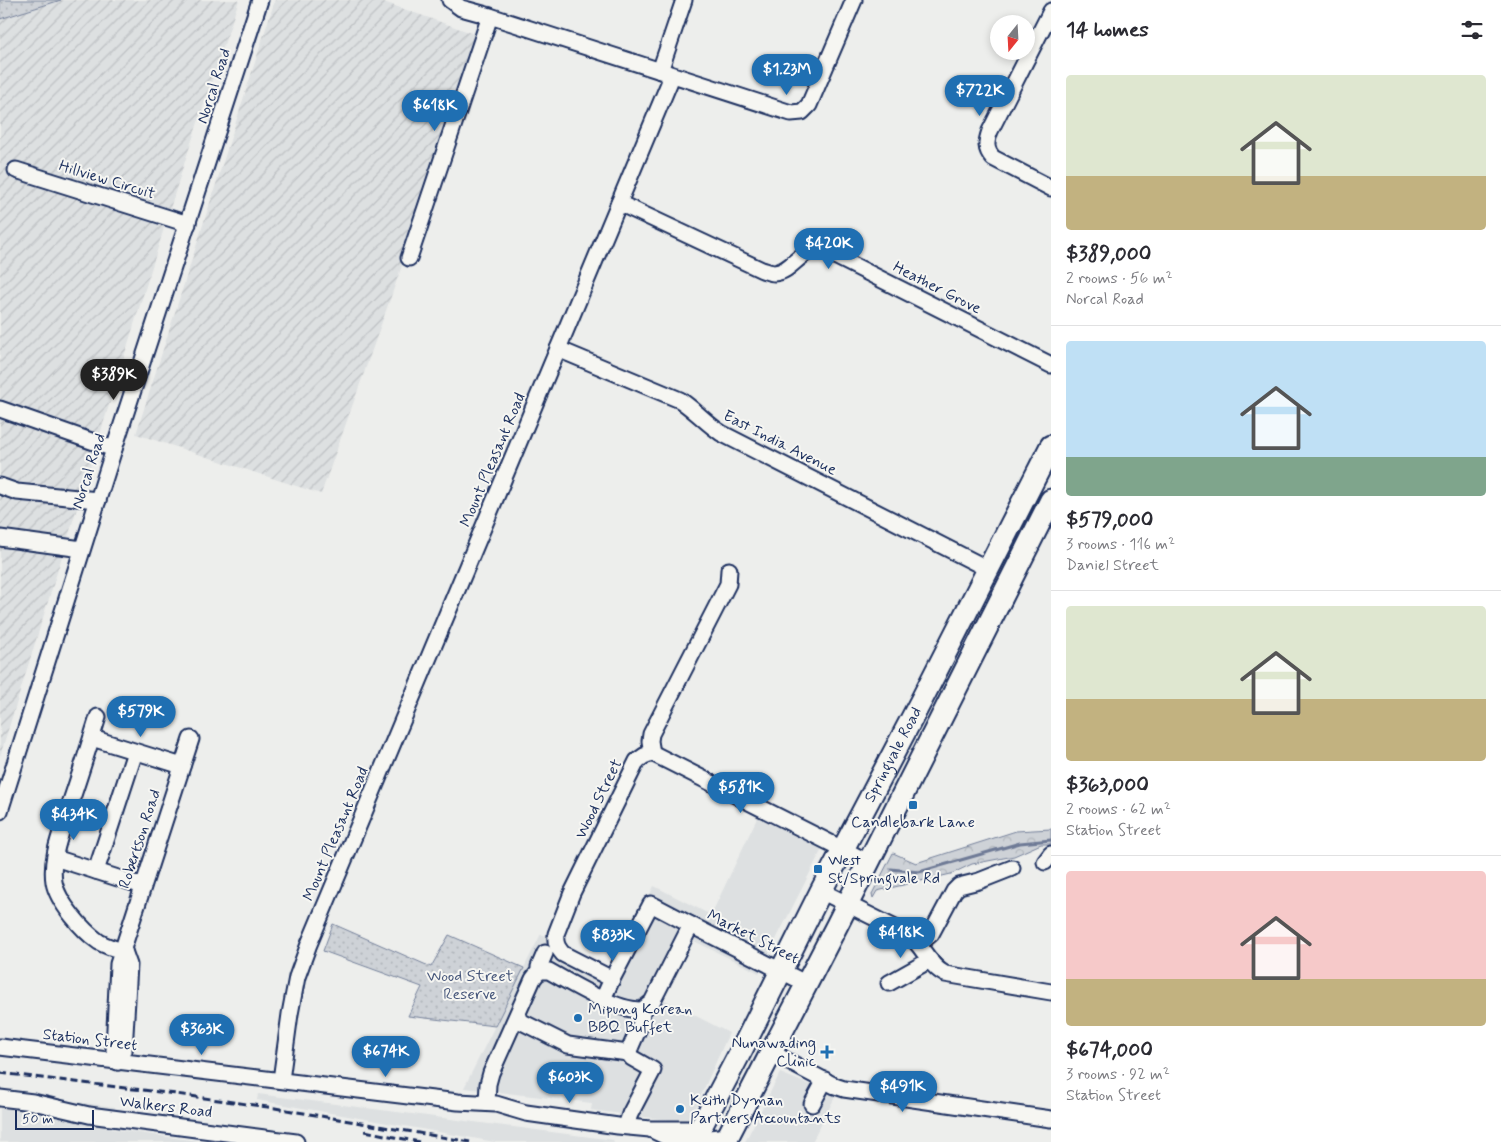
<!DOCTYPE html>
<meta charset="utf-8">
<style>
body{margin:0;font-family:Mynerve,sans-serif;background:#f7f7f7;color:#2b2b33;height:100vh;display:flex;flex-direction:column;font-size:19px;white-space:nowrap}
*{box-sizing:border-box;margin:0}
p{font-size:16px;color:#7c7c81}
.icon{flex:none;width:28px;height:28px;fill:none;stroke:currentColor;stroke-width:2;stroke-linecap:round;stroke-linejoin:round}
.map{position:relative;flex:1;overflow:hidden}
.drawer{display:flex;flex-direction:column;background:#fff;width:450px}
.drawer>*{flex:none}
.needle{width:32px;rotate:198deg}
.fabs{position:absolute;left:990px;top:15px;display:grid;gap:10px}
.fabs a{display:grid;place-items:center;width:45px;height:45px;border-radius:50%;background:#fff;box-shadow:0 2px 8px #0003;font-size:25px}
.scale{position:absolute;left:15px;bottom:12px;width:79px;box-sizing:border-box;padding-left:5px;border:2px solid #1b2f5e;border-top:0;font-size:14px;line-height:18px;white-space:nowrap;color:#1b2f5e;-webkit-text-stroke:4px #f6f6f2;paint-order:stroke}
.price{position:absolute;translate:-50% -42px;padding:0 11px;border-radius:18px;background:#1f6fb2;color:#fff;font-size:16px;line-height:32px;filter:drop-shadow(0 1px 2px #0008)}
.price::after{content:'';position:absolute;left:50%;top:30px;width:15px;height:11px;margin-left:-8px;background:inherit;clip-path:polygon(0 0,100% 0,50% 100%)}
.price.active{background:#222;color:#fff}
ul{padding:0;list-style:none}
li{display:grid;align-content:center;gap:10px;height:265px;padding:0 15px}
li+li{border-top:1px solid #e1e1e2}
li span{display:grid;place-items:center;height:155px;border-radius:5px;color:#555}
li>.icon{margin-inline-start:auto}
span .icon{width:90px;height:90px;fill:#fffc;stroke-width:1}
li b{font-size:21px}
h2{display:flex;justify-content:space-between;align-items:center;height:60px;padding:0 15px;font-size:21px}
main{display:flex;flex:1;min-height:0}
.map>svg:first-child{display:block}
.built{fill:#dde0e1}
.industrial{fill:url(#industrial-furrows)}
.forest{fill:url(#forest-crowns);stroke:#74809a}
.park{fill:url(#park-dots);stroke:#74809a}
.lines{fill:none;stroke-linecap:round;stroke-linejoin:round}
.stream{stroke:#6e7a96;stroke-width:3}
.minor-casing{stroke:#1b2f5e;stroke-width:19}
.highway-casing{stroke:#1b2f5e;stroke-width:25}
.minor{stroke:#f6f6f2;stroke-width:15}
.highway{stroke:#f6f6f2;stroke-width:21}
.rail{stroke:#1b2f5e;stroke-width:3;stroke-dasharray:8 4;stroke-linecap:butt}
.poi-dot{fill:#1f6fb2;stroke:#f6f6f2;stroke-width:2}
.labels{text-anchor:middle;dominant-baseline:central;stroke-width:4;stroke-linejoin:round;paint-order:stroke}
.street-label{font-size:16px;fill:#1b2f5e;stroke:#f6f6f2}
.poi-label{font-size:16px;fill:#1b2f5e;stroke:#f6f6f2;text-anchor:start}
.park-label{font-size:16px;fill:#48587c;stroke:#f6f6f2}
</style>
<main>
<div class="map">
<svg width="1051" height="1142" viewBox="0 0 1051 1142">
<defs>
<pattern id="industrial-furrows" width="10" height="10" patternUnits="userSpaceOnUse" patternTransform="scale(1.25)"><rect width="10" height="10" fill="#dde0e1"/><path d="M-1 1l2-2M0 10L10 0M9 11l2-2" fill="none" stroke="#bdc0c3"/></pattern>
<pattern id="forest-crowns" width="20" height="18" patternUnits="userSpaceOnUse" patternTransform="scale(1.25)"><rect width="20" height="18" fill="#ced2d7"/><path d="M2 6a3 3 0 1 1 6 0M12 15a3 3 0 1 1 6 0" fill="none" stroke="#b0b5bb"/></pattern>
<pattern id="park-dots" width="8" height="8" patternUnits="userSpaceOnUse" patternTransform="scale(1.25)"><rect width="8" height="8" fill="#ced2d7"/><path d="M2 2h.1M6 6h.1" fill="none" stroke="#b0b5bb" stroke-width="1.8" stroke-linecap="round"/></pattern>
</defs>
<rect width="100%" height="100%" fill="#edeeec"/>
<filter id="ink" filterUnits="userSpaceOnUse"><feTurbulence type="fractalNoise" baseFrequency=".02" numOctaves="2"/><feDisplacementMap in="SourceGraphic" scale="10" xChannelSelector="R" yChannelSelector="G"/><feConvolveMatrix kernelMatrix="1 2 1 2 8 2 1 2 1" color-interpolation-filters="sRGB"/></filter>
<g filter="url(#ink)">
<g class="built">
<polygon points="759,814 823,847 759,973 692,940 663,999 729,1033 690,1120 684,1122 591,1110 592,1103 464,1088 541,934 613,969 654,886 711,915"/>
<polygon points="780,1073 836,1095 812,1142 745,1142"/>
<polygon points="0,1092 115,1107 112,1129 204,1142 0,1142"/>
<polygon points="258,1094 613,1140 614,1142 495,1142 257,1100"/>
</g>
<g class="industrial">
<polygon points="61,0 239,0 182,170 0,756 0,19"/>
<polygon points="275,0 378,0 483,37 321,494 136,434"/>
</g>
<polygon class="forest" points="1051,829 1051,844 1041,844 1014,856 972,864 951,874 877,891 873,898 872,894 893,853 916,863 1016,831"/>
<g class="park">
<polygon points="0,0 61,0 0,19"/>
<polygon points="333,924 431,967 449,935 524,968 495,1026 408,1016 422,987 323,951"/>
</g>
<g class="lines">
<polyline class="stream" points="891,869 919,872 1020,843 1051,840"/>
<defs>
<g id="minor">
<polyline points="450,0 461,8 490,16 791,113 802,112 809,105 854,0"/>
<path d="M1051,11L990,131C986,142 985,149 993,158L1051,188"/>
<polyline points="660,71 684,0"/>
<polyline points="16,170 188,224"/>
<path d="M619,203L762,270C766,271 771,273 774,273C794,272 801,244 825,251L1051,365"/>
<polyline points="409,258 490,16"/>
<path d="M558,349L680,400C695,410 706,423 721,433L988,569"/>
<polyline points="0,409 114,449"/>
<polyline points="0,486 17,492 98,500"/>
<polyline points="0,538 82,549"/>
<path d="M98,717C89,746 80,775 70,804C63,829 50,856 54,882C57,901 83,931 99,942C106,946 115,949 124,951"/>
<polyline points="92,738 182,766"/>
<polyline points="652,753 868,862"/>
<polyline points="0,811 114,449 260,0"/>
<polyline points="55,858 143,886"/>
<polyline points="1045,862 1051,854"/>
<polyline points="96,871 135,752"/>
<path d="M821,891L909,935C924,947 929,966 945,974L1051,992"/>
<polyline points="919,944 931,934 954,891 959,886 979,881 1012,868"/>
<path d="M539,971H549C572,984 616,1011 642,1010L652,1002L691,925L807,984"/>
<polyline points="612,979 651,904 691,925"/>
<polyline points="889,983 930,960"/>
<path d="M603,999L612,979L563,954C557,947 555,943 556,934L572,893L637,761L644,756L652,753L650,741L651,734L728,584L729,570"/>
<polyline points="516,1019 568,1045 628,1053 632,1058 653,1070 630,1114 626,1126"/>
<polyline points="0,1047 458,1102 496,1104 526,1113 618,1126 650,1129 700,1129"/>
<polyline points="628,1053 641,1023 642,1010"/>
<polyline points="772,1053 835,1086 844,1089 1051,1119"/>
<polyline points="118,1062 114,1050 118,964 191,739"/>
<polyline points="118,1062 124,1051 129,965 124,951"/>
<polyline points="281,1080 290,1014 297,977 309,944 670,81 667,73"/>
<polyline points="0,1098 33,1102 89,1115 296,1142"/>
<polyline points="487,1103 488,1084 491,1073 533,979 539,971 539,967 545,953"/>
<polyline points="812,1104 825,1080"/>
<polyline points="652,1130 673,1140 681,1141 728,1136"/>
</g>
<g id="highway">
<path id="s1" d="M693,1142L742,1049L821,891L922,699L1051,446"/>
<polyline points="725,1142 837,925 1051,500"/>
</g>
</defs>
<use href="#minor" class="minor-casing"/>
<use href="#highway" class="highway-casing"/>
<use href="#minor" class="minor"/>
<use href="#highway" class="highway"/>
<g class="rail">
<polyline points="0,1073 176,1094 275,1108 470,1142"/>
<polyline points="365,1131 419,1142"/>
</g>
</g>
</g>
<g class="poi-dot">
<rect x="908" y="800" width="10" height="10" rx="2.5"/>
<rect x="813" y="864" width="10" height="10" rx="2.5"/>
<circle cx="578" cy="1018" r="5"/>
<path d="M824.5 1044.5h5v5h5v5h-5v5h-5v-5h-5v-5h5z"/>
<circle cx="680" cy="1109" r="5"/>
</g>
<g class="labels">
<g class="street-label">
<text transform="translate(214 86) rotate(-72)">Norcal Road</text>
<text transform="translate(107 180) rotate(17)">Hillview Circuit</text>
<text transform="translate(937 288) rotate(27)">Heather Grove</text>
<text transform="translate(780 443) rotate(27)">East India Avenue</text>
<text transform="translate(493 460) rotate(-67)">Mount Pleasant Road</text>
<text transform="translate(89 471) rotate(-72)">Norcal Road</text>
<text stroke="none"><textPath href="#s1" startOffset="436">Springvale Road</textPath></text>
<text transform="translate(599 799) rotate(-64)">Wood Street</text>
<text transform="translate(336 834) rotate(-67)">Mount Pleasant Road</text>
<text transform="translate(140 839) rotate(-72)">Robertson Road</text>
<text transform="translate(753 937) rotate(27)">Market Street</text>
<text transform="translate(90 1040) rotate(7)">Station Street</text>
<text transform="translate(166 1107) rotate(7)">Walkers Road</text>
</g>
<g class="poi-label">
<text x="913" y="822" text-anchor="middle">Candlebark Lane</text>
<text x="828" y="860">West<tspan x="828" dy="18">St/Springvale Rd</tspan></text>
<text x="588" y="1009">Mipung Korean<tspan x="588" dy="18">BBQ Buffet</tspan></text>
<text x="816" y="1043" text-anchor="end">Nunawading<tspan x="816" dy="18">Clinic</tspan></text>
<text x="690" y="1100">Keith Dyman<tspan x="690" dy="18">Partners Accountants</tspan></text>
</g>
<g class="park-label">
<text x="470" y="976">Wood Street<tspan x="470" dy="18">Reserve</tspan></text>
</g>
</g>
</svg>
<div class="fabs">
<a><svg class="needle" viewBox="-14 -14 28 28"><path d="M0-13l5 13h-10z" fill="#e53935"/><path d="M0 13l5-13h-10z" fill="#7c7c81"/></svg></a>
</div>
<div class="scale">50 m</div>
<b class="price" style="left:787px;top:96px">$1.23M</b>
<b class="price" style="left:980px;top:117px">$722K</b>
<b class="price" style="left:435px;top:132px">$618K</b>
<b class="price" style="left:829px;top:270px">$420K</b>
<b class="price active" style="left:114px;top:401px">$389K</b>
<b class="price" style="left:141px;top:738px">$579K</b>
<b class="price" style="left:741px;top:814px">$581K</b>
<b class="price" style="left:74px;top:841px">$434K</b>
<b class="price" style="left:901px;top:959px">$418K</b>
<b class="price" style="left:613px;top:962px">$833K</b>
<b class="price" style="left:202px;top:1056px">$363K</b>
<b class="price" style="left:386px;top:1078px">$674K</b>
<b class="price" style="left:570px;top:1104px">$603K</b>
<b class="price" style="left:903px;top:1113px">$491K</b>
</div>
<section class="drawer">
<h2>14 homes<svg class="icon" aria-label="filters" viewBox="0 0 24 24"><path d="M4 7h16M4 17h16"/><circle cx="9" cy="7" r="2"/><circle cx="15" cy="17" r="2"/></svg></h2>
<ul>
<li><span style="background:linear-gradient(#dfe7d0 65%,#c2b280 0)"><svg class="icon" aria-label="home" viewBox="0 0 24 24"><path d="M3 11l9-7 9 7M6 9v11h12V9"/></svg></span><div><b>$389,000</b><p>2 rooms · 56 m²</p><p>Norcal Road</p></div></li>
<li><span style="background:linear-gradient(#bfe0f5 75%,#7fa58c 0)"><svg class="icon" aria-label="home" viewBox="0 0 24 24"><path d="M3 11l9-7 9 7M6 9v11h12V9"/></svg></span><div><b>$579,000</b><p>3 rooms · 116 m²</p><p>Daniel Street</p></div></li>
<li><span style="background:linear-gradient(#dfe7d0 60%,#c2b280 0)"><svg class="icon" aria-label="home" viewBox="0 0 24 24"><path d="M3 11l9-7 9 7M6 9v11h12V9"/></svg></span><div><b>$363,000</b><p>2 rooms · 62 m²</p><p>Station Street</p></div></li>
<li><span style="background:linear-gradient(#f6c9c9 70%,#c2b280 0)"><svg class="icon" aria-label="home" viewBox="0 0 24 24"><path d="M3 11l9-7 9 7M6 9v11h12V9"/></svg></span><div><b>$674,000</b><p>3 rooms · 92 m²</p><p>Station Street</p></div></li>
</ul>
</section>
</main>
